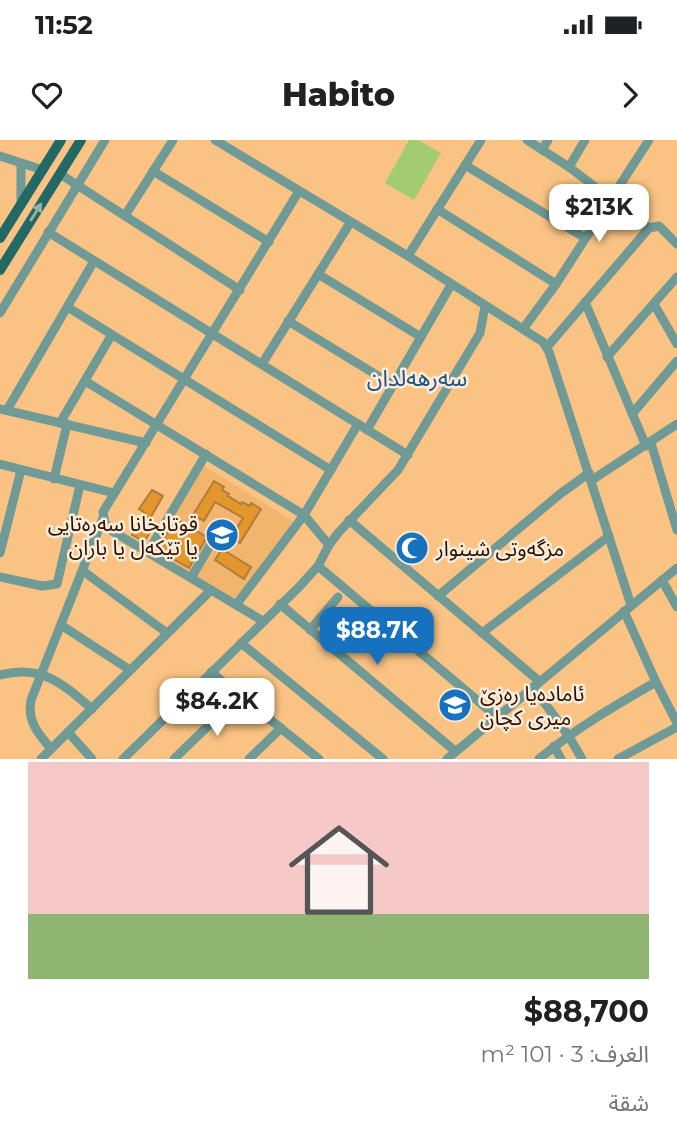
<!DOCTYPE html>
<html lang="ar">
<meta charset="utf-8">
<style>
body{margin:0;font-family:Montserrat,"Noto Sans Arabic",sans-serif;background:#f6f6f6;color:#202124;direction:rtl;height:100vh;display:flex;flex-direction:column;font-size:26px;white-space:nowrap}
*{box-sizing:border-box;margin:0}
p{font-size:23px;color:#757577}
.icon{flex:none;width:38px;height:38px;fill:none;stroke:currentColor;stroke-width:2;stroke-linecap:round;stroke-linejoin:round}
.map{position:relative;height:619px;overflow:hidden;direction:ltr}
.side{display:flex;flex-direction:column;background:#fff;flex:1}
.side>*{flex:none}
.price{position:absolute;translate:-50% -60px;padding:0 16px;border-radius:14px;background:#fff;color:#222;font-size:23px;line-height:46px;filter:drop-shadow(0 2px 4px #0008)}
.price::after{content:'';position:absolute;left:50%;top:42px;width:21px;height:16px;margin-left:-10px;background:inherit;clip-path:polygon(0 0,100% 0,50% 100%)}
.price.current{background:#1672bf;color:#fff}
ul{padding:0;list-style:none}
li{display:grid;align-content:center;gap:14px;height:371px;padding:0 28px}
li+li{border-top:2px solid #e0e0e0}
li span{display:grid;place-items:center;height:217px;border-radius:0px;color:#555}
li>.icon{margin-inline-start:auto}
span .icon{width:126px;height:126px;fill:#fffc;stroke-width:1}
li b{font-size:30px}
.status{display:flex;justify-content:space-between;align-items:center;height:49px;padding:0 35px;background:#fff;direction:ltr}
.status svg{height:19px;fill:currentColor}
header{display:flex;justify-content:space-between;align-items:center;height:91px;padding:0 28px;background:#fff;font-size:32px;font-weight:800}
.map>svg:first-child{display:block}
.built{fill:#f1b56e}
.green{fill:#a1cc72}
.building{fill:#e2962c;stroke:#af7c3c;stroke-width:2}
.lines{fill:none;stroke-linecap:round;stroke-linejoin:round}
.minor{stroke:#709a96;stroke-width:9}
.major{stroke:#226965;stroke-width:10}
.oneway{fill:#9ab1a5}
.labels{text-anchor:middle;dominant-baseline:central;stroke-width:5;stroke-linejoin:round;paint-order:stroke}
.poi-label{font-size:21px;fill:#261200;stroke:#fdecda;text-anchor:start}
.neighbourhood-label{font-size:23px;fill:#1d5385;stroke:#fdecda}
</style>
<div class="status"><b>11:52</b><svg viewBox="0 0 49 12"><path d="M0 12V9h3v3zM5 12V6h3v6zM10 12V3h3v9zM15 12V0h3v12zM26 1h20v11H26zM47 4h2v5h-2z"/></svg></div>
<header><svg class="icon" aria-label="forward" viewBox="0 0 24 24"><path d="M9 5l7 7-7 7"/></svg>Habito<svg class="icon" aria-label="heart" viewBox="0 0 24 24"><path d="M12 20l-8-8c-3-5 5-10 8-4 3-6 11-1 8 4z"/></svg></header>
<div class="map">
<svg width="677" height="619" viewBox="0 0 677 619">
<rect width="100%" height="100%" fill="#fac383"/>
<polygon class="built" points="204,326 293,381 235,459 153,410"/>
<polygon class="green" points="409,0 418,0 441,13 414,60 385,43"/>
<g class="building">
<polygon points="214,341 224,347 222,350 229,354 228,356 241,364 242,362 250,366 251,363 261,369 240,403 231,397 243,378 215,362 204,381 193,375"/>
<polygon points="152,350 163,356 148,382 154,386 144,402 132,395 145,373 139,369"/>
<polygon points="176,379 207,397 189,428 157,410"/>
<polygon points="222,409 251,427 244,439 215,420"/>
</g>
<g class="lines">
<g class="minor">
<polyline points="215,0 408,116 543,202 549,212 631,465"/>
<polyline points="527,0 569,27 649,88"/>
<polyline points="542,10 548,0"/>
<polyline points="0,16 43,30"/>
<polyline points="465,25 585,98"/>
<polyline points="569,27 585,0"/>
<polyline points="153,31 269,102"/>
<polyline points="60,34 240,150"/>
<polyline points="21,64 21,24"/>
<polyline points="437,69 556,144"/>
<polyline points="126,74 173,0"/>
<polyline points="48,92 408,315"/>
<polyline points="408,116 481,0"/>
<polyline points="318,134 421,197"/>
<polyline points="585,162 646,306"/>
<polyline points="654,164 677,204"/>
<polyline points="69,168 331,330"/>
<polyline points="0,173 105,0"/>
<polyline points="288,181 393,245"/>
<polyline points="523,189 556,144 649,0"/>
<polyline points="547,207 649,88 659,86 677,104"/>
<polyline points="607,217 677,137"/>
<polyline points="262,224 350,83"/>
<polyline points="85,241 304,375 329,405"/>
<polyline points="0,269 146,303"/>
<polyline points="7,270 94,121"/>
<polyline points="632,274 677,221"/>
<polyline points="60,283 111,196"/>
<polyline points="367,290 451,145"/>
<polyline points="651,303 677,390"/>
<polyline points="0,324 114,353"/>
<polyline points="54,339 67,284"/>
<polyline points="592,340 677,284"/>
<polyline points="349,380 539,541"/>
<polyline points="148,412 206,314"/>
<polyline points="0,413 21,330"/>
<polyline points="318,426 497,577"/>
<polyline points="83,431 167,493"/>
<polyline points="0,437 42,446 57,444 80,345"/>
<polyline points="191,438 215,397"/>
<polyline points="662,440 677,467"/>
<polyline points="438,456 560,354 589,333"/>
<polyline points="280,464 455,611"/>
<polyline points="236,465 304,375 358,284"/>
<polyline points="624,471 656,542 677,583"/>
<polyline points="263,481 112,391 105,383 103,372 299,51"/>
<polyline points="61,485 130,530"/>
<polyline points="310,490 338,457"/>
<polyline points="482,493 609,396"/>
<polyline points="241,503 383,619"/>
<polyline points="211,532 319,619"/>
<path d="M0,535C41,524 62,543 92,569"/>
<polyline points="533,547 568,595 582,619"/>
<polyline points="68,592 92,619"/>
<polyline points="554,606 561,619"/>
<path d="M51,609C38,593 27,582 31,560L103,378"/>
<polyline points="41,619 211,450"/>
<polyline points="123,619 299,447 318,426 329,405 338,393 398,330 480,193 485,166"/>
<polyline points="174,619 239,556"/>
<polyline points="249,619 281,588"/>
<polyline points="447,619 677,428"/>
<path d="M539,619C575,589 614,566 656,542"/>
<polyline points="618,619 677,587"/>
</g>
<g class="major">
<polyline points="0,98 61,0"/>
<polyline points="0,130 81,0"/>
</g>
</g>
<defs><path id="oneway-solid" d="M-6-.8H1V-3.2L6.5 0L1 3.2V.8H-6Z" transform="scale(1.75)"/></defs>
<use class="oneway" href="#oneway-solid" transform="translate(36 72) rotate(-58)"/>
<defs>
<symbol id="school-disc" viewBox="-11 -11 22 22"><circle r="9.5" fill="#1672bf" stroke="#fdecda"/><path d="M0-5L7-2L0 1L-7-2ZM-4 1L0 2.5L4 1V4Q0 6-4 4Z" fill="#fff"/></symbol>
<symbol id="mosque-disc" viewBox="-11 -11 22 22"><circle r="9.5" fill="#1672bf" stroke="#fdecda"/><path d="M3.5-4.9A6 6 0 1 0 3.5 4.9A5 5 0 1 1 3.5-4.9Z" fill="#fff"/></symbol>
</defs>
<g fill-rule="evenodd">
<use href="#school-disc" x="203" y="376" width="38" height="38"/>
<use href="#mosque-disc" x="393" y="389" width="38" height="38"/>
<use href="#school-disc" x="436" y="546" width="38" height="38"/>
</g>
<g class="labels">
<g class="poi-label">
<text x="198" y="383" text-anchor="end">قوتابخانا سەرەتایی<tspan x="198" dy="24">یا تێکەل یا باران</tspan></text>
<text x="436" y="408">مزگەوتی شينوار</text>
<text x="480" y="553">ئامادەيا رەزێ<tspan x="480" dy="24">ميرى كچان</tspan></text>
</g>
<g class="neighbourhood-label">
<text x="417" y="238">سەرهەلدان</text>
</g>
</g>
</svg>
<b class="price" style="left:599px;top:104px">$213K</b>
<b class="price current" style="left:377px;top:527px">$88.7K</b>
<b class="price" style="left:217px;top:598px">$84.2K</b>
</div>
<section class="side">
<ul>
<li><span style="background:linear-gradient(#f6c9c9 70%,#8fb573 0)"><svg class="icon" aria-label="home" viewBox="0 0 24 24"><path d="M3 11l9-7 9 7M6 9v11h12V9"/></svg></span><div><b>$88,700</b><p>الغرف: 3 · 101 m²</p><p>شقة</p></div></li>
</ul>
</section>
